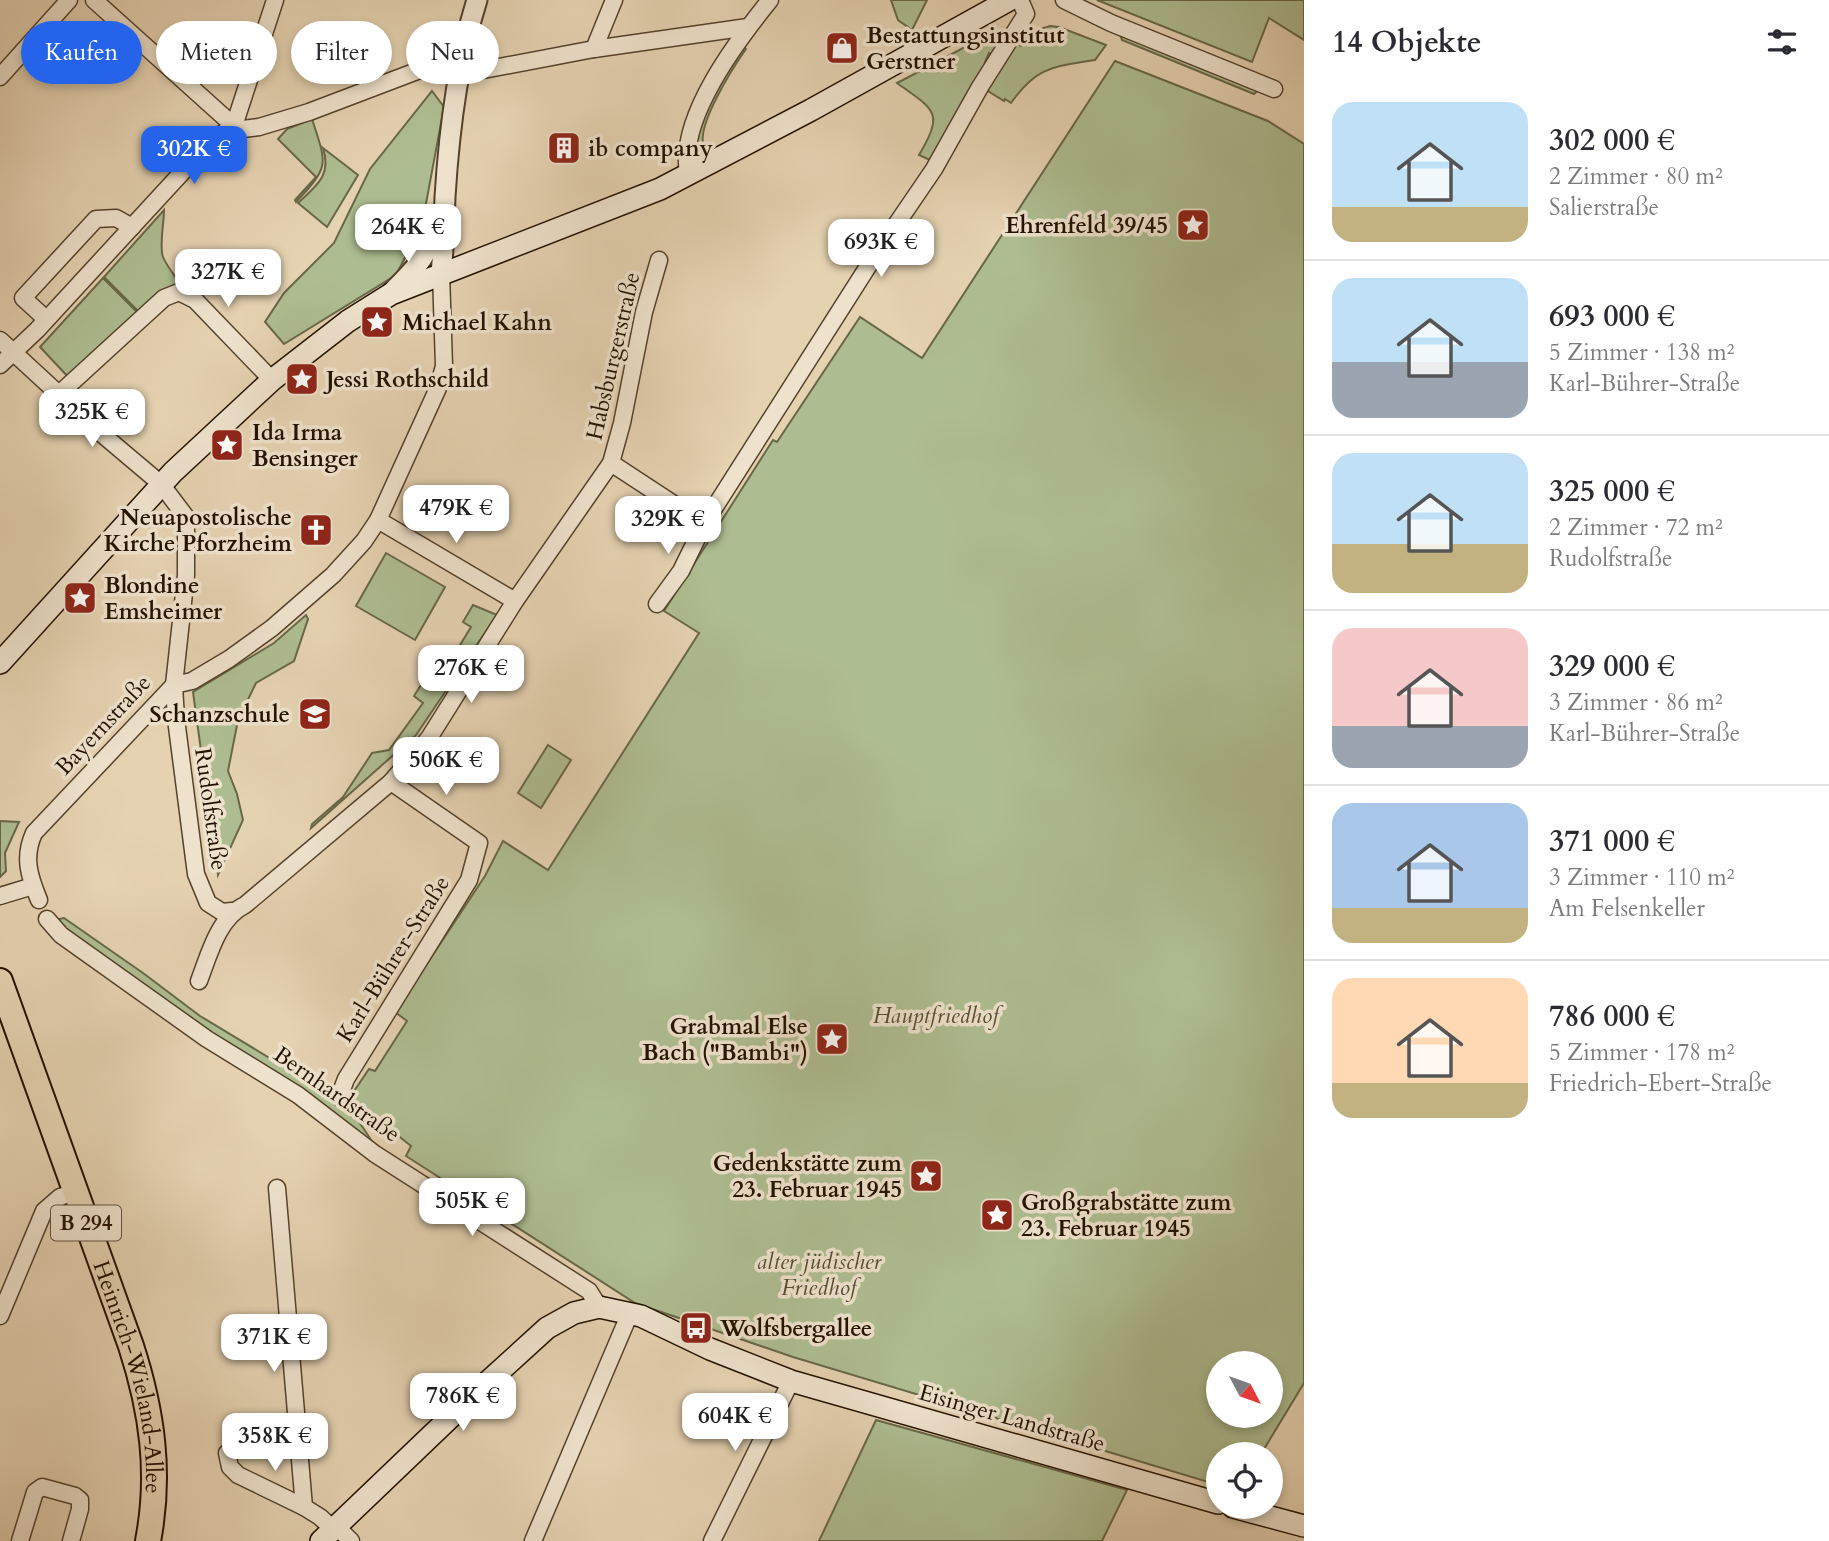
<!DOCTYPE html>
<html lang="de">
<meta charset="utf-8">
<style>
body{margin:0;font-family:Cardo,serif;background:#f2f2f3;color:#2b2b33;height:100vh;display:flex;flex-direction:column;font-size:26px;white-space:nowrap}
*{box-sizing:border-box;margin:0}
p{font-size:23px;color:#7c7c81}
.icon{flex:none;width:38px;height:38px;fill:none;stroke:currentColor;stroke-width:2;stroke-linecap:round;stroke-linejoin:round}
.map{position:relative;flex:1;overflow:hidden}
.sheet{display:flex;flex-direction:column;background:#fff;width:525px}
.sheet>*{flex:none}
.banner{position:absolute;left:21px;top:21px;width:665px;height:63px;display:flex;gap:14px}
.needle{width:46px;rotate:131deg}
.tools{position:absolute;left:1206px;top:1351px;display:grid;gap:14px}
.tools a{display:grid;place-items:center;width:77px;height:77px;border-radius:50%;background:#fff;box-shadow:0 4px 10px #0003;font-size:35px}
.price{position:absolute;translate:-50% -60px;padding:0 16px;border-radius:14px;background:#fff;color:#222;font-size:23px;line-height:46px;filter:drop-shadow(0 2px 4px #0008)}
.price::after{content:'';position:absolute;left:50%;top:42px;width:21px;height:16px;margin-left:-10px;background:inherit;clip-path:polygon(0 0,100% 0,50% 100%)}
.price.active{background:#2563eb;color:#fff}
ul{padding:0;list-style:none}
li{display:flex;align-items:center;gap:21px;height:175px;padding:0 28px}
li+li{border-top:2px solid #e1e1e2}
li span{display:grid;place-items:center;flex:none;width:196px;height:140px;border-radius:21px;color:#555}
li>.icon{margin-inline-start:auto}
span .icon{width:84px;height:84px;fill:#fffc;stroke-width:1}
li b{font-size:30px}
h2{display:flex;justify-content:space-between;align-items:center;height:84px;padding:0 28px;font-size:30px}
.tag{padding:0 24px;border-radius:32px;background:#fff;box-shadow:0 4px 10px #0003;font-size:24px;line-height:63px}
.tag.active{background:#2563eb;color:#fff}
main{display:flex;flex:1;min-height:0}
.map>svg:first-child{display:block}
.green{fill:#aebd91;stroke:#686848;stroke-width:2;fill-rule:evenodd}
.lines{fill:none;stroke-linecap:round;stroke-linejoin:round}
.minor-casing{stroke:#54422c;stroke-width:19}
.tertiary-casing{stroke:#54422c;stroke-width:23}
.secondary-casing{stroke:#231200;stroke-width:24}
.primary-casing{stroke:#231200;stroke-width:28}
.minor{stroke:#eee2cc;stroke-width:16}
.tertiary{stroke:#eee2cc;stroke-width:19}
.secondary{stroke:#eee2cc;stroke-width:21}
.primary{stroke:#e5d2b1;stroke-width:24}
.labels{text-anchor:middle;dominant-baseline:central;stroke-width:7;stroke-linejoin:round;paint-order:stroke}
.shield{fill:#eee2cc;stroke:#60503d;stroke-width:2}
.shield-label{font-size:21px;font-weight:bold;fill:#231200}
.poi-label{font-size:23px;font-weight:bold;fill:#231200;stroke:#eee2cc;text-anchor:start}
.street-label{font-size:23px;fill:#231200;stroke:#eee2cc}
.park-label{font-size:23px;font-style:italic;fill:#544e33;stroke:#eee2cc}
</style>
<main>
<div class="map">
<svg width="1304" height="1541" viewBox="0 0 1304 1541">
<rect width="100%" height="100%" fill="#e5d2b1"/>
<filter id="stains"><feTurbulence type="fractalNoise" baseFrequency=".00286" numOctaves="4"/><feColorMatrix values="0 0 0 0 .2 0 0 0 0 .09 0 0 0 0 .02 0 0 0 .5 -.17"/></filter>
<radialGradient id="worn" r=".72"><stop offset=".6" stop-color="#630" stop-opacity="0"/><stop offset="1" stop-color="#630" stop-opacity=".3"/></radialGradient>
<g class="green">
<polygon points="891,0 927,0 912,30 898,20"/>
<polygon points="1097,0 1304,0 1304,40 1269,18 1252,62"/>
<path d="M1050,26L1059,27L1106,45L1095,60C1053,67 1037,66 1011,103L1005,99L1004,101L988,91L987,89L1014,42L1021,46L1034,31Z"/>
<path d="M991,33L994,39L1001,37L994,54L989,53L985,62L989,64L932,161L919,155C945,111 934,110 897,83L924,69L926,72L934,67L933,64Z"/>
<polygon points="1120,34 1253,88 1257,91 1254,94 1122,40"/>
<path d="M743,46L746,49C734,66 695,127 704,146L696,150C696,117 726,74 743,46Z"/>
<path d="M1115,61L1268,121L1304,144V1383L1261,1454H1218V1485L793,1357L635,1303L406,1156L411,1146L350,1097L369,1069L375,1071L407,1021L395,1012L485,876L503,841L548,870L699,633L664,611L773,440L777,442L860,317L922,358ZM1218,1363H1270V1416H1218Z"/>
<polygon points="432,91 444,107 422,225 396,275 284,344 265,322 284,293 334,243 370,169"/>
<path d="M312,119C327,165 330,166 296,202L295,200L316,177L278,139L287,129Z"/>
<path d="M323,148L358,175L327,227L298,203C316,186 332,176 323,148Z"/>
<path d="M164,210C164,223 159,247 163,257C168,269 179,280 185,292L143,316L104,277Z"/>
<polygon points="103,278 142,317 71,380 40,347"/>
<polygon points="386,553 445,587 415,640 356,606"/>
<polygon points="473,605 497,615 416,735 311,828 312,824 343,797 372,753 389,750 423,703 414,696 421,685 424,686 444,653 452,658 471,627 463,622"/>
<polygon points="306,615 308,619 294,661 256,683 238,720 228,771 237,794 243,820 218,875 193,692 274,643"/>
<polygon points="548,745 571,760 541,808 518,793"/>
<polygon points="0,821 19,822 5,853 6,871 0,877"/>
<polygon points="64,918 143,973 200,1016 331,1095 352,1111 375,1146 221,1043 59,928 59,919"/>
<polygon points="876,1420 1127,1490 1102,1541 819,1541"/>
</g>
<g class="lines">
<defs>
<g id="minor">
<polyline points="94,0 234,126 243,129 259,127 309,112 417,71 442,64 478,71 594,49 748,27"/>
<polyline points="1064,0 1111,23 1274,89"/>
<polyline points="594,49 614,0"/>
<polyline points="0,77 69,0"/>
<path d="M688,173C678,118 737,41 770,0"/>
<polyline points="46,319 23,298 96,219 116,218 132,227"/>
<polyline points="0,340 103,435 161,484 186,517 186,575 174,685 176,719 196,874 208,903 222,912 232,911"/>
<polyline points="0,365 37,330 211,141 234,126 275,0"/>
<polyline points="58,395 164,298 179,292 195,300 272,380"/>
<polyline points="611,463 704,524"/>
<polyline points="378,520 515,601"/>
<polyline points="657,604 681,571 704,524 874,257 934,169 980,87 1026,14 1020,0"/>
<polyline points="0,896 33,886"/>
<path d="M39,900C29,876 23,857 34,833L174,685L192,681L229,659L272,628L333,575L364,541L378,520L438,388L444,366L441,273"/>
<polyline points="47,919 61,935 207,1039 298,1095 375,1154 589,1291 599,1307"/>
<path d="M199,981C209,955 218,918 245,905L391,782L429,738L515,601L611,463L622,423L644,312L659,260"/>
<polyline points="339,1097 346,1079 469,880 479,843 391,782"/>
<polyline points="277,1188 304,1507 320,1517 333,1529"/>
<polyline points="0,1316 44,1211 60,1197 75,1192"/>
<polyline points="227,1453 230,1467 238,1475 304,1507"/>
<polyline points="336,1526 351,1541"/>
<polyline points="20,1541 35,1492 42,1487 75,1496 80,1500 80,1509 71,1541"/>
<polyline points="533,1541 630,1313"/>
<polyline points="712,1541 791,1381"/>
</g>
<g id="tertiary">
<path d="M441,273C444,247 444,222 445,197C449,132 457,63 477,0"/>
<path d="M391,293C415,269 431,255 435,219"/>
</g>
<g id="secondary">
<polyline points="0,663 173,472 272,380 348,321 391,294 660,189 811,110 1009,0"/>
<polyline points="1233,1507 1304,1526"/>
<polyline points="321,1541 481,1388 547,1328 574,1313 599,1307 641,1316 710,1349 791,1381 1218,1503"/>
</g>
<g id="primary">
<path id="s1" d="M0,981L131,1346C152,1411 161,1473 148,1541"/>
</g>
</defs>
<use href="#minor" class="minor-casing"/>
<use href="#tertiary" class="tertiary-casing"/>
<use href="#secondary" class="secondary-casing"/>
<use href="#primary" class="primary-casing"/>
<use href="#minor" class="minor"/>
<use href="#tertiary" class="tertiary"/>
<use href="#secondary" class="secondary"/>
<use href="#primary" class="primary"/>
</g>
<defs>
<symbol id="shop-square" viewBox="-11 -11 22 22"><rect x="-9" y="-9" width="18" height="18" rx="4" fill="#8f2418" stroke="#eee2cc"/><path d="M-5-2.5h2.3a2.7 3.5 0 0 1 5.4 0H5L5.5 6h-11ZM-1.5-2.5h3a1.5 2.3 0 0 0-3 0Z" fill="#fff"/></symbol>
<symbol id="building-square" viewBox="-11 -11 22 22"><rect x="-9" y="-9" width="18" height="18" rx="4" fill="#8f2418" stroke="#eee2cc"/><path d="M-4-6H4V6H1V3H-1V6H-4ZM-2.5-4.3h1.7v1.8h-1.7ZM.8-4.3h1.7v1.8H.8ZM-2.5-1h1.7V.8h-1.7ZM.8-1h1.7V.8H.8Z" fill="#fff"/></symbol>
<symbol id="sight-square" viewBox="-11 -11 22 22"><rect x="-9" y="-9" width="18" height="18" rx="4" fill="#8f2418" stroke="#eee2cc"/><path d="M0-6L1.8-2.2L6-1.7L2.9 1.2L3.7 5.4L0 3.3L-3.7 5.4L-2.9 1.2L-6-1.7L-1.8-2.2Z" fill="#fff"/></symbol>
<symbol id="church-square" viewBox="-11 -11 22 22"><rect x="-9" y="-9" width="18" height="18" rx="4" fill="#8f2418" stroke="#eee2cc"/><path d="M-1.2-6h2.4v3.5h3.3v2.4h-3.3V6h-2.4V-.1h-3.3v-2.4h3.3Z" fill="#fff"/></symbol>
<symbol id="school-square" viewBox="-11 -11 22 22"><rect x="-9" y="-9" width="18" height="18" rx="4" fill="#8f2418" stroke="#eee2cc"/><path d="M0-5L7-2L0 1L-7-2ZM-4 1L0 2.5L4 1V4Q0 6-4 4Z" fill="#fff"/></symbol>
<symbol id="bus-square" viewBox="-11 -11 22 22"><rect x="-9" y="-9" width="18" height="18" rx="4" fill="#8f2418" stroke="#eee2cc"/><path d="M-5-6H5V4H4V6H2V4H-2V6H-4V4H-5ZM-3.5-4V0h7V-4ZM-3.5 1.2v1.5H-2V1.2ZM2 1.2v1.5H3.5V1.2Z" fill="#fff"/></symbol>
</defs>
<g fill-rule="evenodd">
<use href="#shop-square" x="823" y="29" width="38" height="38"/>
<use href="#building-square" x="545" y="129" width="38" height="38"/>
<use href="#sight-square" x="1174" y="206" width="38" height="38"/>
<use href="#sight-square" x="358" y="303" width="38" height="38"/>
<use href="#sight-square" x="283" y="360" width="38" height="38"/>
<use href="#sight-square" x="208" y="426" width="38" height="38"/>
<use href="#church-square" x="297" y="511" width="38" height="38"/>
<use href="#sight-square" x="61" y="579" width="38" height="38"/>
<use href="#school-square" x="296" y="695" width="38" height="38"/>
<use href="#sight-square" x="813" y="1020" width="38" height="38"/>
<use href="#sight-square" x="907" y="1157" width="38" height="38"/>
<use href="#sight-square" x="978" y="1196" width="38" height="38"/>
<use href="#bus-square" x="677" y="1309" width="38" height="38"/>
</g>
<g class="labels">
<rect class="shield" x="51" y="1205.5" width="70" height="35" rx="5"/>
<g class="shield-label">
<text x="86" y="1223">B 294</text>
</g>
<g class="poi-label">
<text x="866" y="35">Bestattungsinstitut<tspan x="866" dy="26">Gerstner</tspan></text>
<text x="588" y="148">ib company</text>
<text x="1168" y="225" text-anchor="end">Ehrenfeld 39/45</text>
<text x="402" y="322">Michael Kahn</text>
<text x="326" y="379">Jessi Rothschild</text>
<text x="252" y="432">Ida Irma<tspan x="252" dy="26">Bensinger</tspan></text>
<text x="292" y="517" text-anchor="end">Neuapostolische<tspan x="292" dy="26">Kirche Pforzheim</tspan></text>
<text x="104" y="585">Blondine<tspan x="104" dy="26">Emsheimer</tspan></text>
<text x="290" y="714" text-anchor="end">Schanzschule</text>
<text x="808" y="1026" text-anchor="end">Grabmal Else<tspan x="808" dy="26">Bach ("Bambi")</tspan></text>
<text x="902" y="1163" text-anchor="end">Gedenkstätte zum<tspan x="902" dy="26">23. Februar 1945</tspan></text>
<text x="1021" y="1202">Großgrabstätte zum<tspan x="1021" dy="26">23. Februar 1945</tspan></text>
<text x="720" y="1328">Wolfsbergallee</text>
</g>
<g class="street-label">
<text transform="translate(613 356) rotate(-77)">Habsburgerstraße</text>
<text transform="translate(103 725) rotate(-47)">Bayernstraße</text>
<text transform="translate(211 809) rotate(82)">Rudolfstraße</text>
<text transform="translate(393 959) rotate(-58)">Karl-Bührer-Straße</text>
<text transform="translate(337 1094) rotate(35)">Bernhardstraße</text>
<text stroke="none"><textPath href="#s1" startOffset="418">Heinrich-Wieland-Allee</textPath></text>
<text transform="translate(1012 1418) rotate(16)">Eisinger Landstraße</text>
</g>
<g class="park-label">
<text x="936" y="1015">Hauptfriedhof</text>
<text x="819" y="1261">alter jüdischer<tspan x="819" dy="26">Friedhof</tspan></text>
</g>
</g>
<rect width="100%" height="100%" filter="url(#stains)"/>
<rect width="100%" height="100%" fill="url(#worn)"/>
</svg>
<div class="tools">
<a><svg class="needle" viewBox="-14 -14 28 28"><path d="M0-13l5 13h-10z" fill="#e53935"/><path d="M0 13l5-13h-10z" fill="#7c7c81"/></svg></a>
<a><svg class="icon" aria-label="locate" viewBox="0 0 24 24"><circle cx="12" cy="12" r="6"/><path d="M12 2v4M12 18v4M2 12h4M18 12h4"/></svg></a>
</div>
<b class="price active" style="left:194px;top:186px">302K €</b>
<b class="price" style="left:408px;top:264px">264K €</b>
<b class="price" style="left:881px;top:279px">693K €</b>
<b class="price" style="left:228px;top:309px">327K €</b>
<b class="price" style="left:92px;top:449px">325K €</b>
<b class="price" style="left:456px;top:545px">479K €</b>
<b class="price" style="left:668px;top:556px">329K €</b>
<b class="price" style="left:471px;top:705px">276K €</b>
<b class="price" style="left:446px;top:797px">506K €</b>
<b class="price" style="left:472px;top:1238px">505K €</b>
<b class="price" style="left:274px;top:1374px">371K €</b>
<b class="price" style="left:463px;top:1433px">786K €</b>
<b class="price" style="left:735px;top:1453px">604K €</b>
<b class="price" style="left:275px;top:1473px">358K €</b>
<div class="banner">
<a class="tag active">Kaufen</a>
<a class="tag">Mieten</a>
<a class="tag">Filter</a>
<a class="tag">Neu</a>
</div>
</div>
<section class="sheet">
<h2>14 Objekte<svg class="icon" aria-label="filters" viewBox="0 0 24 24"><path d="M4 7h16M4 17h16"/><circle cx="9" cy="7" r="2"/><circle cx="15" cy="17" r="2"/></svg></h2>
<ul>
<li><span style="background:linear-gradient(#bfe0f5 75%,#c2b280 0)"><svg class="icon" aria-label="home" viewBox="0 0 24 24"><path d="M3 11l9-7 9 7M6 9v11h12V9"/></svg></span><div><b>302 000 €</b><p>2 Zimmer · 80 m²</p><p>Salierstraße</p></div></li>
<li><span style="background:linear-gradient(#bfe0f5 60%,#9aa5b1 0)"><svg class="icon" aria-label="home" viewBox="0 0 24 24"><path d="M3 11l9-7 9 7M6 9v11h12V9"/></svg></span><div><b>693 000 €</b><p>5 Zimmer · 138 m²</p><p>Karl-Bührer-Straße</p></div></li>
<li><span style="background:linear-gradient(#bfe0f5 65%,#c2b280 0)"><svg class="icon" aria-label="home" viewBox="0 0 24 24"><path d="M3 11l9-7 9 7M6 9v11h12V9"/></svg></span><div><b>325 000 €</b><p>2 Zimmer · 72 m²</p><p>Rudolfstraße</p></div></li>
<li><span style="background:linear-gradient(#f6c9c9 70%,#9aa5b1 0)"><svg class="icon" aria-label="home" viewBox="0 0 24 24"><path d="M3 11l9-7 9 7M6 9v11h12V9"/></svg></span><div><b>329 000 €</b><p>3 Zimmer · 86 m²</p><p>Karl-Bührer-Straße</p></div></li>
<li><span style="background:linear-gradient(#a9c7e8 75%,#c2b280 0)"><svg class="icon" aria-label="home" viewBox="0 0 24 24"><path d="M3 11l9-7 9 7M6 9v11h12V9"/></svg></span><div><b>371 000 €</b><p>3 Zimmer · 110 m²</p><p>Am Felsenkeller</p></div></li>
<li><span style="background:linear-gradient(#ffd9b3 75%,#c2b280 0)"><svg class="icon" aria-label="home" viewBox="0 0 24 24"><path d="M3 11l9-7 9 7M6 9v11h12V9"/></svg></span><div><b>786 000 €</b><p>5 Zimmer · 178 m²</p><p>Friedrich-Ebert-Straße</p></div></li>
</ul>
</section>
</main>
